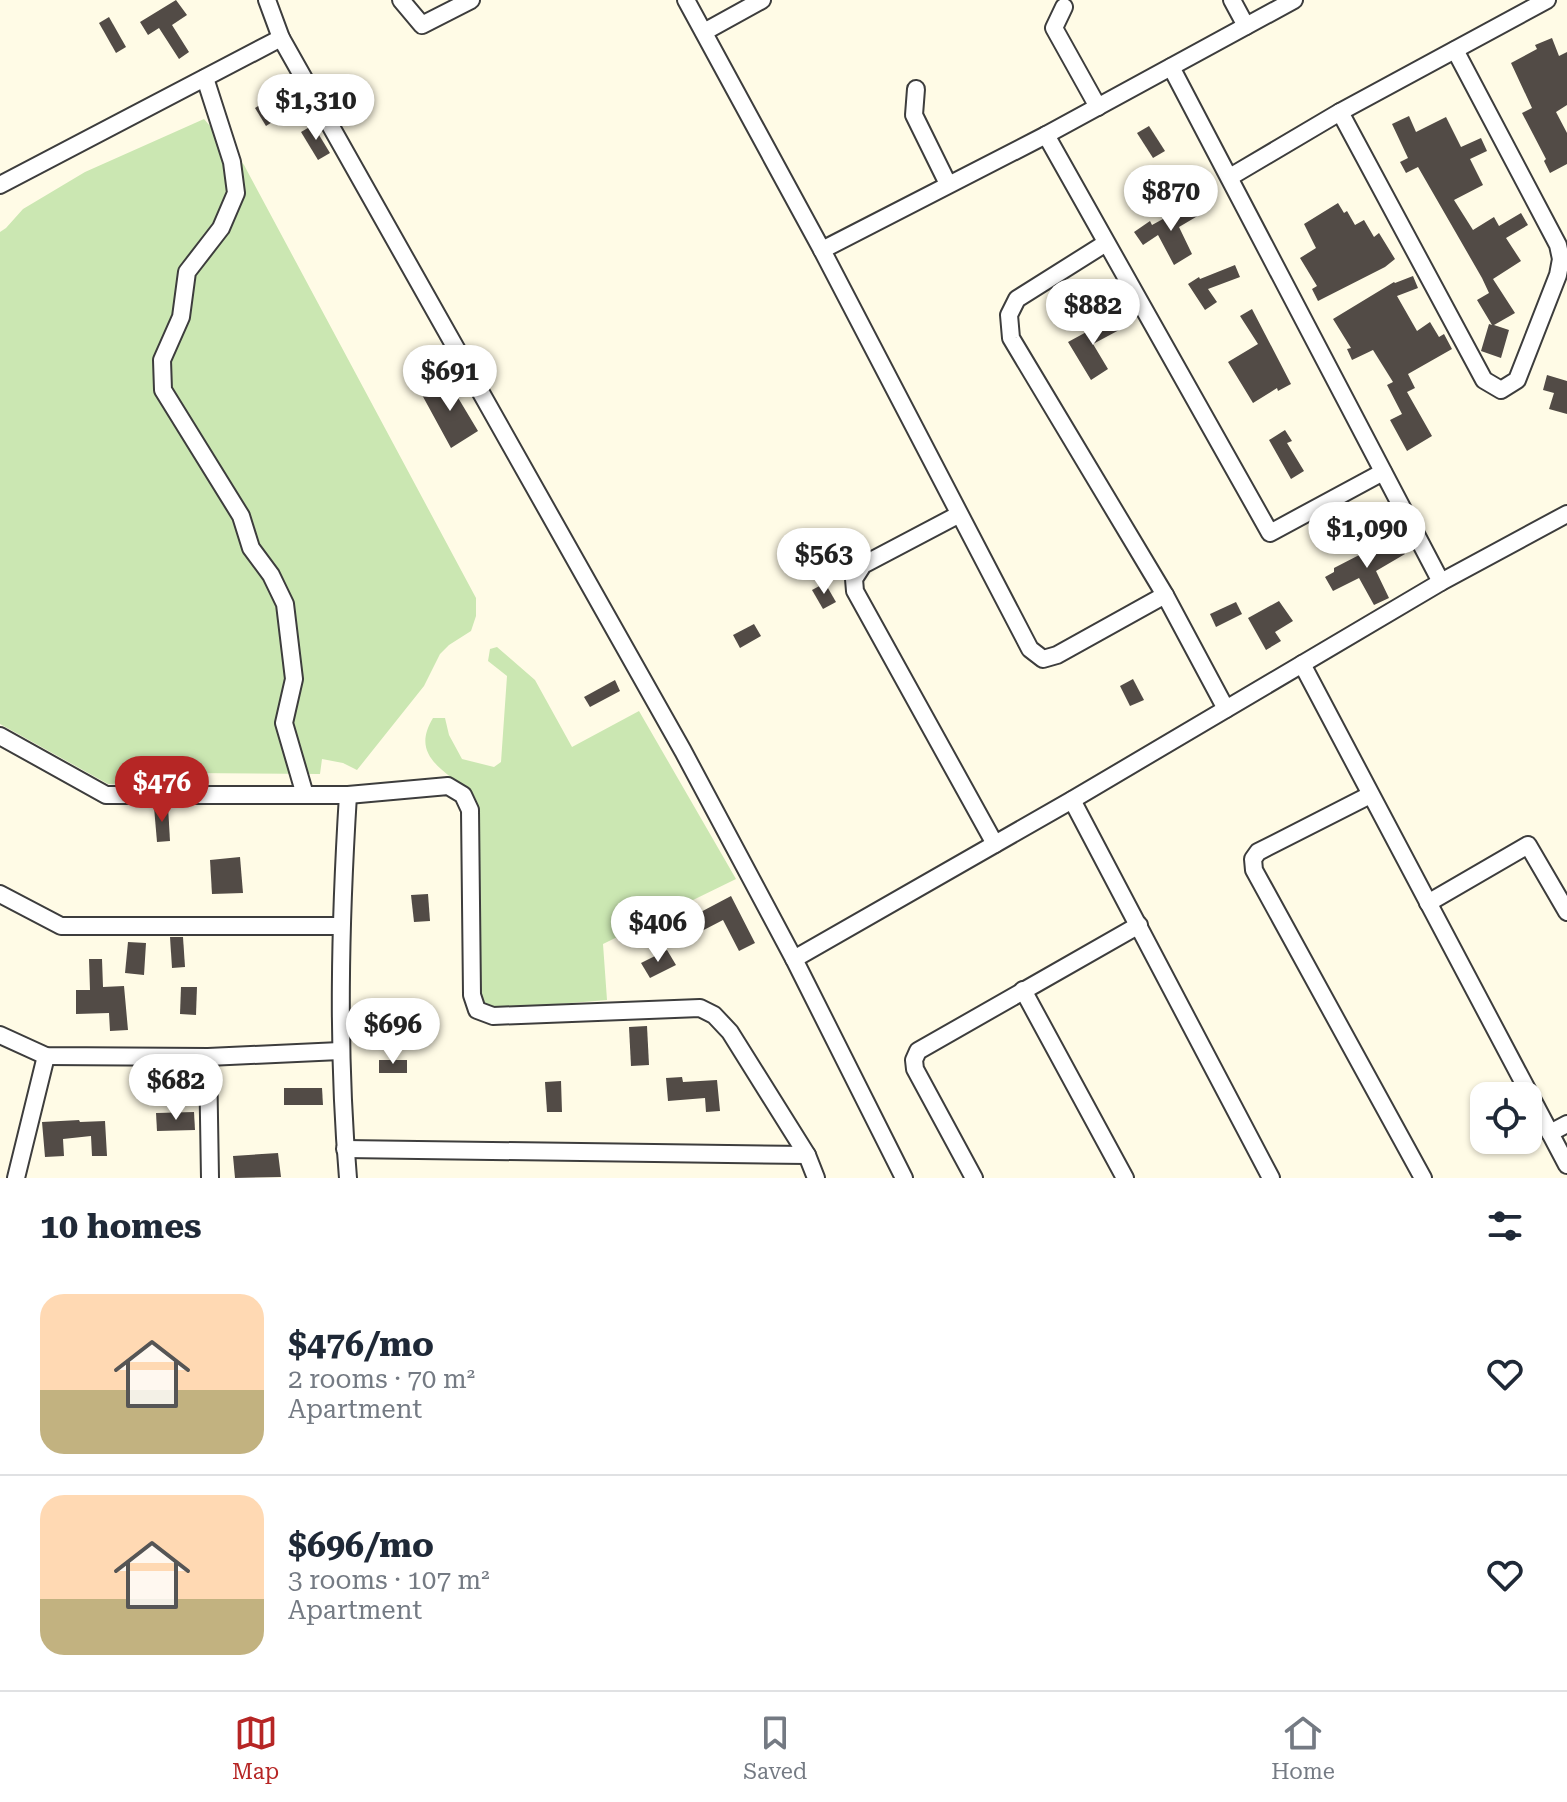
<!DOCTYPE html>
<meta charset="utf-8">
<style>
body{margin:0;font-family:"Roboto Serif",serif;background:#f2f2f3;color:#1f2937;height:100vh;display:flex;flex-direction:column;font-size:30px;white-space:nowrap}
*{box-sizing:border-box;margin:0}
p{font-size:26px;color:#747a83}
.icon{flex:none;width:44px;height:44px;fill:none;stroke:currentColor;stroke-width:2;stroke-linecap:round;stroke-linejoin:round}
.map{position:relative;height:1178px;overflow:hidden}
.side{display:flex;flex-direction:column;background:#fff;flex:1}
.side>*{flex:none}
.tools{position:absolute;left:1470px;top:1082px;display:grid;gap:16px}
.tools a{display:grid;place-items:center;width:72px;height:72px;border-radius:16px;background:#fff;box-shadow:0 2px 6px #0004;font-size:40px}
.price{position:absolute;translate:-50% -68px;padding:0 18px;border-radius:28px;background:#fff;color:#222;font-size:26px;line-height:52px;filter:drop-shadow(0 2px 4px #0008)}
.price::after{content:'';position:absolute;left:50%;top:48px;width:24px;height:18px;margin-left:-12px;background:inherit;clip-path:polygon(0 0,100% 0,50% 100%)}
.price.active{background:#b62625;color:#fff}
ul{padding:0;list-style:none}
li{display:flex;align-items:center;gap:24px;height:200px;padding:0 40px}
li+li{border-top:2px solid #e0e1e3}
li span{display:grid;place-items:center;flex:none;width:224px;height:160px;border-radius:24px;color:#555}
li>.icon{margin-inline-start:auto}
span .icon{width:96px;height:96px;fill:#fffc;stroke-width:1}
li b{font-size:34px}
h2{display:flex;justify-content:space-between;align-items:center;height:96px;padding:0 40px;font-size:34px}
.menu{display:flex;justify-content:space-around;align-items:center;height:112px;border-top:2px solid #e0e1e3;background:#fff;font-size:22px;color:#747a83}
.menu a{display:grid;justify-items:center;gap:4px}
.menu .active{color:#b62625}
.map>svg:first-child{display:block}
.green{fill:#cbe7b2}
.building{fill:#524b46}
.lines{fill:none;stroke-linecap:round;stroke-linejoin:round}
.minor-casing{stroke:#3d3d3d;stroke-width:20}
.minor{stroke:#fff;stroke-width:16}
</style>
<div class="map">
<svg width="1567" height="1178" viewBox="0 0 1567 1178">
<rect width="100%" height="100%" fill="#fffbe6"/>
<g class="green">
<polygon points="204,119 244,165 476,598 476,616 471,631 449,645 440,654 424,686 357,770 343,763 322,759 320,774 188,773 147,783 108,784 0,724 0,232 6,228 23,209 85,172"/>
<path d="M497,647L535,680L572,747L639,711L736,879L603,944L607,1000L500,1009L486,1004L477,993L467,791C444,769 410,756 433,718H445L449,735L462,759L494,767L501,762L507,676L488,661L490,649Z"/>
</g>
<g class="building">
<polygon points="176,0 187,15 172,25 189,52 179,59 159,28 148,35 140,22"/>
<polygon points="109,17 126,47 116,53 99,23"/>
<polygon points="1552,38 1559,56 1567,52 1567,105 1556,112 1567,133 1567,164 1550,173 1544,161 1546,159 1522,113 1532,108 1511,63 1537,49 1535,45"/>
<polygon points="282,91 293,109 266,126 255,108"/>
<polygon points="1409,116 1416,132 1446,117 1461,147 1481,138 1487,151 1470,159 1483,185 1454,200 1473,230 1494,217 1499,226 1521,213 1528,225 1506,238 1521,261 1493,279 1515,313 1494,325 1509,330 1501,358 1481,351 1489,324 1492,325 1477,300 1489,293 1482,278 1418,167 1406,173 1400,162 1408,158 1392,124"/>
<polygon points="313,125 330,153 318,160 301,132"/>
<polygon points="1149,126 1165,151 1153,158 1137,133"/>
<polygon points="1194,202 1201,214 1179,227 1192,254 1174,265 1158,235 1143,245 1134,232 1150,221 1152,225"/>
<polygon points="1338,203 1344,213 1347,211 1355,225 1364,220 1374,237 1379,233 1395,259 1385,267 1318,301 1312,289 1317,286 1300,258 1316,248 1304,224"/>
<polygon points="1235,265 1240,277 1208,289 1217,302 1205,310 1188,284 1199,277 1200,279"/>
<polygon points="1413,276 1418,288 1397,296 1417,331 1430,322 1439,337 1444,334 1452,349 1408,374 1415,388 1407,392 1432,436 1407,451 1390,420 1402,414 1387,385 1393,382 1373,350 1352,360 1347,349 1351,348 1333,319 1394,282 1395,283"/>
<polygon points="1252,309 1291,384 1278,391 1277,388 1253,403 1228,362 1258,344 1240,316"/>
<polygon points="1114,317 1121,329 1093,344 1108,369 1091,380 1068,342"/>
<polygon points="1547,375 1567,381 1567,414 1549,409 1554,393 1543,390"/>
<polygon points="452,378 458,389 454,391 478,431 451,448 421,393"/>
<polygon points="1285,430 1292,441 1287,443 1304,471 1291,479 1269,440"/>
<polygon points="1394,537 1405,554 1376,571 1389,598 1374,605 1359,578 1333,591 1325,577 1334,572 1334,568"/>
<polygon points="825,583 836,602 823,609 812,590"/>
<polygon points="1279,601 1293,621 1275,632 1281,641 1266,650 1248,618"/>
<polygon points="1236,602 1242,614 1216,627 1210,614"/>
<polygon points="754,624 761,636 740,648 733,635"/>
<polygon points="1133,679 1144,700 1130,706 1120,686"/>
<polygon points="615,680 620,691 590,707 584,697"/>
<polygon points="168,806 170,841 157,842 154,807"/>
<polygon points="240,857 243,893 212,894 210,860"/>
<polygon points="428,894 430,921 414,922 411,895"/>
<polygon points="731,896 755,943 739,951 723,920 671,947 663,932"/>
<polygon points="170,937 183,937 185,967 172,968"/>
<polygon points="128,942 146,943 144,975 125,973"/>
<polygon points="667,950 676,965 650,978 641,963"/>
<polygon points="89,959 102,959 103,987 124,986 128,1030 110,1031 109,1013 76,1014 76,990 90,990"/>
<polygon points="181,987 197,987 196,1015 180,1014"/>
<polygon points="647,1026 649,1065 631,1066 629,1027"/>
<rect x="379" y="1060" width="28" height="13"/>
<polygon points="682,1077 683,1082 717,1080 720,1111 706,1112 705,1098 668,1101 666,1078"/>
<polygon points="561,1081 562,1112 547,1112 545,1082"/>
<polygon points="284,1088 322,1088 323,1105 284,1105"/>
<polygon points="194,1112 195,1130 157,1131 156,1113"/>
<polygon points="79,1120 80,1122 105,1121 107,1156 92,1156 91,1136 63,1139 64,1156 45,1157 42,1122"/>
<polygon points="278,1153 281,1177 235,1178 233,1156"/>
</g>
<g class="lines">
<defs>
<g id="minor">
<polyline points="267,0 281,38 683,751 794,959 904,1178"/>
<polyline points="401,0 422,25 471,0"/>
<polyline points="686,0 822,250 1030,649 1043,659 1057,655 1165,595"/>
<polyline points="1232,0 1246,26"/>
<polyline points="1064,7 1054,28 1098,107"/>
<polyline points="704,32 762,0"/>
<polyline points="1171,67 1441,582"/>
<polyline points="205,78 232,162 236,193 221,228 187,272 181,317 162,360 163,390 241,516 251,548 271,575 285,604 294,679 284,723 305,795"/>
<polyline points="916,89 914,115 948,184"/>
<polyline points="1340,112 1484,380 1501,390 1517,380 1558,275 1561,259 1558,245 1455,50"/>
<polyline points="1046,135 1270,533 1383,472"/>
<polyline points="1230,177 1340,112 1547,0"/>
<polyline points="0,185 281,38"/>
<polyline points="1106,243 1017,299 1009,315 1011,338 1165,595 1226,709"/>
<polyline points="822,250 1046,135 1294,0"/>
<polyline points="958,515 863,565 854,579 855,591 995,844"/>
<polyline points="1302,664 1567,1165"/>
<polyline points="0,736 106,795 348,795 448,786 463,795 470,810 472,995 477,1010 493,1016 700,1008 714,1015 730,1032 807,1155 816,1178"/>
<polyline points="1370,795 1258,852 1253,859 1254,870 1423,1178"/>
<polyline points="1072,800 1271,1178"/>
<polyline points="0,894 61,926 340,926"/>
<polyline points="1428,903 1528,845 1567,912"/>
<polyline points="794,959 1072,800 1441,582 1567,514"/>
<polyline points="1023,990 1125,1178"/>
<polyline points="0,1035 46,1056 208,1057 340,1051"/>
<polyline points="208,1057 210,1178"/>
<polyline points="1550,1133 1567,1124"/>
<polyline points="345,1149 807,1155"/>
<polyline points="16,1178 46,1056"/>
<path d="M348,1178C337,1049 340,924 348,795"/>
<polyline points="974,1178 915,1069 914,1060 918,1051 1139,925"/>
</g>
</defs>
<use href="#minor" class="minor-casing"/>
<use href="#minor" class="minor"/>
</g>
</svg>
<div class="tools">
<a><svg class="icon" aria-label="locate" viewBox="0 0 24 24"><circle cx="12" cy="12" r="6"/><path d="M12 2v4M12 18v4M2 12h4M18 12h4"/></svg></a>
</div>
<b class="price" style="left:316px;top:142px">$1,310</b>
<b class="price" style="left:1171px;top:233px">$870</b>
<b class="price" style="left:1093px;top:347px">$882</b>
<b class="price" style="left:450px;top:413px">$691</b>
<b class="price" style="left:1367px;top:570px">$1,090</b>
<b class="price" style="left:824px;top:596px">$563</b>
<b class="price active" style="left:162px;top:824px">$476</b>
<b class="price" style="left:658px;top:964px">$406</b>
<b class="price" style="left:393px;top:1066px">$696</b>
<b class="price" style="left:176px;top:1122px">$682</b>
</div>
<section class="side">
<h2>10 homes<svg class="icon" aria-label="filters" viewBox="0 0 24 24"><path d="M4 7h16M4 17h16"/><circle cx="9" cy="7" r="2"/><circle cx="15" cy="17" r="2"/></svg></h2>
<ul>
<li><span style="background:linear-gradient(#ffd9b3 60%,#c2b280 0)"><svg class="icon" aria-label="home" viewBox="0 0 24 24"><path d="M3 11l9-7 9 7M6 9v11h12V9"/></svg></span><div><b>$476/mo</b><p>2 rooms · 70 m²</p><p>Apartment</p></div><svg class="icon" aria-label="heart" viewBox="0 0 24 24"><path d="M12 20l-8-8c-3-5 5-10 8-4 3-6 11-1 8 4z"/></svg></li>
<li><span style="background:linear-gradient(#ffd9b3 65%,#c2b280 0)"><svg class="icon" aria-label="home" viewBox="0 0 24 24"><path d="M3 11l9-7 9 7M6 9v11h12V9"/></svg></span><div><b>$696/mo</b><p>3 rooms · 107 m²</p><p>Apartment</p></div><svg class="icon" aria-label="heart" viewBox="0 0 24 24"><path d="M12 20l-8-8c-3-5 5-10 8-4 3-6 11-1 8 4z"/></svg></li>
</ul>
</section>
<nav class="menu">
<a class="active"><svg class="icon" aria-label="map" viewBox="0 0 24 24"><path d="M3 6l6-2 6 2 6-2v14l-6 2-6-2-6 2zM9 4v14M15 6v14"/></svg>Map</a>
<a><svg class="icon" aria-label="saved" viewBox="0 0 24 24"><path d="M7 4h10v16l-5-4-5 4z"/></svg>Saved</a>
<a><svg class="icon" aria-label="home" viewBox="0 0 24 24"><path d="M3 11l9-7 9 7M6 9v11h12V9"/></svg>Home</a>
</nav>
